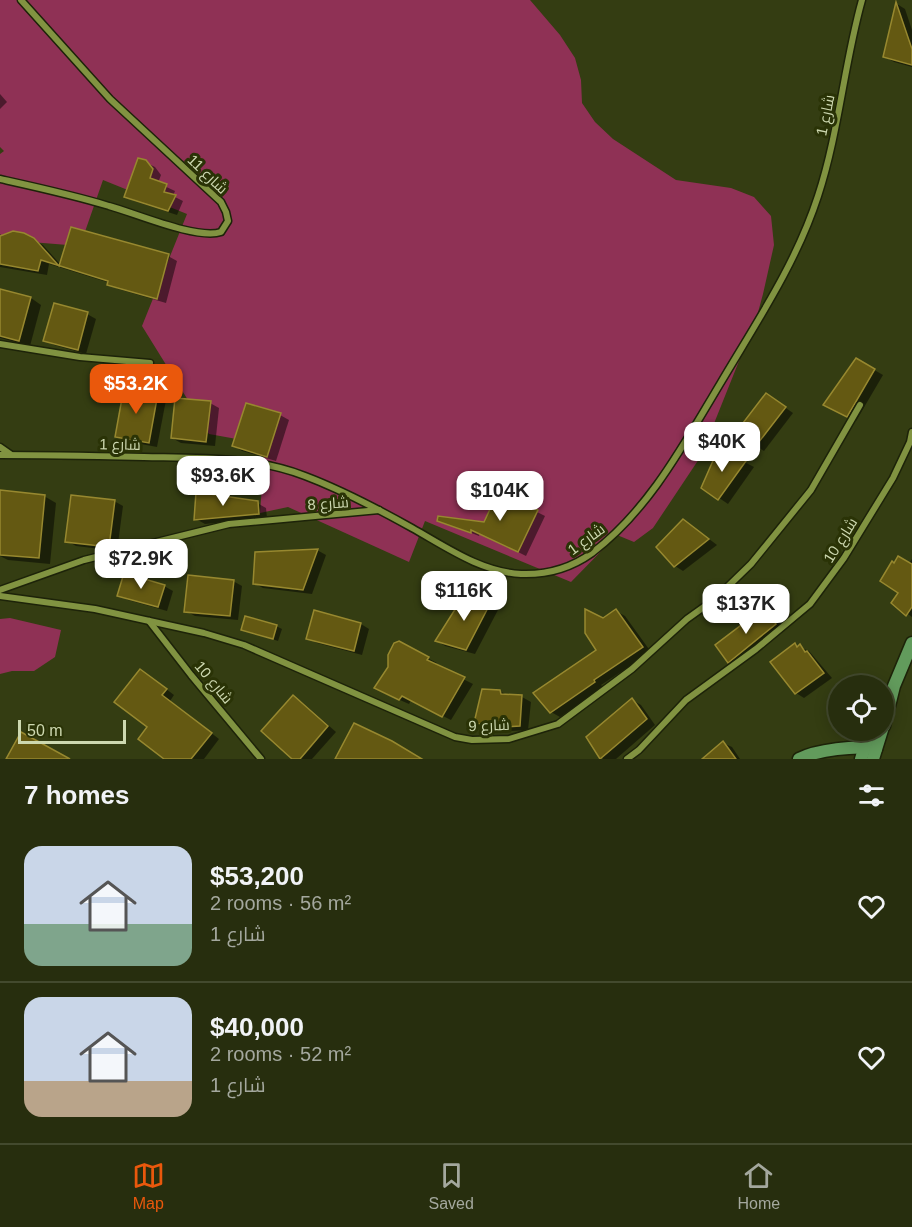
<!DOCTYPE html>
<meta charset="utf-8">
<style>
body{margin:0;font-family:Arial,Cairo,sans-serif;background:#333a1c;color:#f1f3f6;height:100vh;display:flex;flex-direction:column;font-size:22px;white-space:nowrap}
*{box-sizing:border-box;margin:0}
p{font-size:20px;color:#a4a89e}
.icon{flex:none;width:33px;height:33px;fill:none;stroke:currentColor;stroke-width:2;stroke-linecap:round;stroke-linejoin:round}
.map{position:relative;height:759px;overflow:hidden}
.drawer{display:flex;flex-direction:column;background:#272e0e;flex:1}
.drawer>*{flex:none}
.buttons{position:absolute;left:828px;top:675px;display:grid;gap:12px}
.buttons a{display:grid;place-items:center;width:66px;height:66px;border-radius:50%;background:#272e0e;box-shadow:0 3px 15px #0003,0 0 0 2px #434a2e;font-size:30px}
.scale{position:absolute;left:18px;bottom:15px;width:108px;box-sizing:border-box;padding-left:6px;border:3px solid #cdd8b0;border-top:0;font-size:16px;line-height:21px;white-space:nowrap;color:#cdd8b0;-webkit-text-stroke:4px #2a3306;paint-order:stroke}
.price{position:absolute;translate:-50% -51px;padding:0 14px;border-radius:12px;background:#fff;color:#222;font-size:20px;line-height:39px;filter:drop-shadow(0 2px 3px #0008)}
.price::after{content:'';position:absolute;left:50%;top:36px;width:18px;height:14px;margin-left:-9px;background:inherit;clip-path:polygon(0 0,100% 0,50% 100%)}
.price.selected{background:#ea580c;color:#fff}
ul{padding:0;list-style:none}
li{display:flex;align-items:center;gap:18px;height:150px;padding:0 24px}
li+li{border-top:2px solid #434a2e}
li span{display:grid;place-items:center;flex:none;width:168px;height:120px;border-radius:18px;color:#555}
li>.icon{margin-inline-start:auto}
span .icon{width:72px;height:72px;fill:#fffc;stroke-width:1}
li b{font-size:26px}
h2{display:flex;justify-content:space-between;align-items:center;height:72px;padding:0 24px;font-size:26px}
.dock{display:flex;justify-content:space-around;align-items:center;height:84px;border-top:2px solid #434a2e;background:#272e0e;font-size:16px;color:#a4a89e}
.dock a{display:grid;justify-items:center;gap:3px}
.dock .selected{color:#ea580c}
.map>svg:first-child{display:block}
.green{fill:#8f3155}
.shadow{fill:#0007}
.building{fill:#645912;stroke:#97882f;stroke-width:1.5}
.lines{fill:none;stroke-linecap:round;stroke-linejoin:round}
.minor-casing{stroke:#1d2309;stroke-width:9}
.secondary-casing{stroke:#1d2309;stroke-width:15}
.minor{stroke:#819341;stroke-width:6}
.secondary{stroke:#629b5c;stroke-width:12}
.labels{text-anchor:middle;dominant-baseline:central;stroke-width:6;stroke-linejoin:round;paint-order:stroke}
.street-label{font-size:15px;fill:#cdd8b0;stroke:#2a3306}
</style>
<div class="map">
<svg width="912" height="759" viewBox="0 0 912 759">
<rect width="100%" height="100%" fill="#343d12"/>
<g class="green">
<polygon points="0,0 530,0 560,35 575,58 581,80 582,103 595,122 613,139 676,180 731,188 754,197 771,216 774,245 763,294 757,316 701,456 653,528 634,542 617,535 571,582 425,521 409,562 288,507 260,513 265,444 209,434 142,326 187,214 103,180 80,246 6,240 0,234 0,154 4,151 0,147"/>
<polygon points="10,618 61,630 55,657 34,671 12,671 0,674 0,619"/>
</g>
<g class="shadow">
<polygon points="897,4 905,9 912,30 912,67 894,62 885,57"/>
<polygon points="0,94 7,102 0,109"/>
<polygon points="145,162 155,167 161,175 158,183 175,191 173,196 183,201 177,215 134,201 126,196"/>
<polygon points="23,234 43,245 61,265 168,256 177,261 166,303 118,289 109,284 110,283 49,264 47,275 0,267 0,237"/>
<polygon points="0,290 31,298 41,305 30,346 0,338"/>
<polygon points="87,314 96,319 86,354 54,345 45,340"/>
<polygon points="857,360 883,375 856,421 834,410"/>
<polygon points="157,395 166,400 157,447 125,441 117,436"/>
<polygon points="767,395 793,413 764,451 756,446"/>
<polygon points="210,403 219,408 215,446 181,443 172,438"/>
<polygon points="280,415 289,420 276,461 242,451 234,446"/>
<polygon points="719,449 754,467 728,504 703,487"/>
<polygon points="44,496 56,503 50,564 8,560 0,556 0,510"/>
<polygon points="114,501 123,506 117,551 76,546 67,541"/>
<polygon points="257,503 266,508 267,518 205,524 196,519"/>
<polygon points="537,512 545,516 526,556 480,533 479,536 439,520 485,524"/>
<polygon points="692,526 717,545 683,571 675,566"/>
<polygon points="317,550 326,555 312,594 263,588 254,583"/>
<polygon points="912,559 912,617 893,603 900,593 909,563"/>
<polygon points="233,581 242,586 238,620 195,616 186,611"/>
<polygon points="164,586 173,591 167,611 128,600 119,595"/>
<polygon points="467,593 499,608 475,654 445,646 437,641"/>
<polygon points="765,609 774,614 784,630 737,667 729,662"/>
<polygon points="616,611 625,616 651,652 601,685 603,687 560,717 551,712 598,651"/>
<polygon points="361,624 369,629 362,655 317,643 308,638"/>
<polygon points="276,626 282,629 278,641 243,629"/>
<polygon points="399,643 437,663 435,665 473,684 451,720 411,700 409,704 384,693 390,667"/>
<polygon points="795,645 809,651 832,678 804,698 796,693"/>
<polygon points="149,676 174,695 170,701 219,739 204,759 166,759 149,727"/>
<polygon points="500,691 508,696 522,697 531,702 528,730 511,731 484,727 476,722"/>
<polygon points="293,697 302,702 336,732 312,759 294,759"/>
<polygon points="632,700 641,705 655,725 616,759 603,759 588,737"/>
<polygon points="723,743 732,747 740,759 704,759"/>
</g>
<g class="building">
<polygon points="896,2 912,49 912,65 883,57"/>
<polygon points="138,158 146,160 153,169 150,178 167,184 164,192 176,195 168,211 124,197"/>
<polygon points="71,227 169,254 157,299 107,285 108,281 41,260 38,271 0,264 0,236 13,231 24,233 34,238 59,266"/>
<polygon points="0,289 31,297 19,341 0,336"/>
<polygon points="54,303 88,312 78,350 43,341"/>
<polygon points="856,358 875,369 847,417 823,405"/>
<polygon points="124,387 158,393 149,443 115,437"/>
<polygon points="766,393 786,407 755,447 736,432"/>
<polygon points="175,398 211,401 206,442 171,438"/>
<polygon points="246,403 281,413 267,457 232,446"/>
<polygon points="719,447 746,461 718,500 701,488"/>
<polygon points="0,490 45,495 39,558 0,555"/>
<polygon points="196,492 258,501 259,514 194,520"/>
<polygon points="498,492 538,510 518,552 471,530 471,533 437,521 438,516 484,522"/>
<polygon points="71,495 115,500 109,547 65,542"/>
<polygon points="683,519 709,539 674,567 656,547"/>
<polygon points="318,549 303,590 253,584 255,552"/>
<polygon points="898,556 912,564 912,607 906,616 891,603 898,593 880,581 892,561 894,563"/>
<polygon points="124,573 165,585 158,607 117,596"/>
<polygon points="188,575 234,580 230,616 184,612"/>
<polygon points="466,592 491,602 466,650 435,641"/>
<polygon points="765,607 776,624 728,663 715,645"/>
<polygon points="585,609 603,618 616,609 643,647 594,680 595,682 550,713 533,693 596,650 585,633"/>
<polygon points="314,610 361,623 354,651 306,639"/>
<polygon points="245,616 277,625 273,639 241,630"/>
<polygon points="399,641 429,657 427,660 465,677 442,717 402,696 399,700 374,688 388,667 388,655 394,643"/>
<polygon points="795,643 797,647 800,644 805,652 807,651 824,673 795,694 770,662"/>
<polygon points="140,669 167,689 162,695 212,733 191,759 164,759 138,739 147,727 114,702"/>
<polygon points="482,689 500,690 501,694 522,695 520,726 501,727 474,723"/>
<polygon points="293,695 328,726 300,759 292,759 261,731"/>
<polygon points="632,698 647,719 600,759 586,737"/>
<polygon points="354,723 392,741 422,759 335,759"/>
<polygon points="21,732 70,759 6,759"/>
<polygon points="723,741 736,759 702,759"/>
</g>
<g class="lines">
<defs>
<g id="minor">
<path d="M0,179C36,187 73,195 109,206C135,213 197,240 221,232L228,221L226,212L221,202L110,99L21,0"/>
<polyline points="0,344 80,357 150,363"/>
<polyline points="0,447 10,454"/>
<path d="M0,455C48,455 96,456 144,457C198,458 254,456 305,476C342,490 378,509 412,528C446,547 481,572 521,574C547,575 571,568 592,553C649,510 684,444 720,384C756,323 796,264 818,196C839,132 844,64 862,0"/>
<polyline points="0,590 84,560 229,524 379,510"/>
<polyline points="0,596 95,609 204,633 244,645 455,737 472,740 509,739 558,724 632,669 687,619 715,599 751,564 811,490 860,405"/>
<polyline points="149,621 191,675 261,759"/>
<polyline points="627,759 639,750 686,700 756,649 810,604 844,558 893,478 910,442 912,432"/>
</g>
<g id="secondary">
<polyline points="884,726 894,686 912,643"/>
<path d="M799,759C816,750 857,745 876,749"/>
<polyline points="861,759 870,730"/>
<polyline points="873,759 882,730"/>
</g>
</defs>
<use href="#minor" class="minor-casing"/>
<use href="#secondary" class="secondary-casing"/>
<use href="#minor" class="minor"/>
<use href="#secondary" class="secondary"/>
</g>
<g class="labels">
<g class="street-label">
<text transform="translate(825 115) rotate(-78)">شارع 1</text>
<text transform="translate(208 174) rotate(44)">شارع 11</text>
<text transform="translate(120 444) rotate(1)">شارع 1</text>
<text transform="translate(328 503) rotate(-4)">شارع 8</text>
<text transform="translate(586 539) rotate(-36)">شارع 1</text>
<text transform="translate(840 540) rotate(-58)">شارع 10</text>
<text transform="translate(214 682) rotate(50)">شارع 10</text>
<text transform="translate(489 725) rotate(-2)">شارع 9</text>
</g>
</g>
</svg>
<div class="buttons">
<a><svg class="icon" aria-label="locate" viewBox="0 0 24 24"><circle cx="12" cy="12" r="6"/><path d="M12 2v4M12 18v4M2 12h4M18 12h4"/></svg></a>
</div>
<div class="scale">50 m</div>
<b class="price selected" style="left:136px;top:415px">$53.2K</b>
<b class="price" style="left:722px;top:473px">$40K</b>
<b class="price" style="left:223px;top:507px">$93.6K</b>
<b class="price" style="left:500px;top:522px">$104K</b>
<b class="price" style="left:141px;top:590px">$72.9K</b>
<b class="price" style="left:464px;top:622px">$116K</b>
<b class="price" style="left:746px;top:635px">$137K</b>
</div>
<section class="drawer">
<h2>7 homes<svg class="icon" aria-label="filters" viewBox="0 0 24 24"><path d="M4 7h16M4 17h16"/><circle cx="9" cy="7" r="2"/><circle cx="15" cy="17" r="2"/></svg></h2>
<ul>
<li><span style="background:linear-gradient(#c9d6e8 65%,#7fa58c 0)"><svg class="icon" aria-label="home" viewBox="0 0 24 24"><path d="M3 11l9-7 9 7M6 9v11h12V9"/></svg></span><div><b>$53,200</b><p>2 rooms · 56 m²</p><p>شارع 1</p></div><svg class="icon" aria-label="heart" viewBox="0 0 24 24"><path d="M12 20l-8-8c-3-5 5-10 8-4 3-6 11-1 8 4z"/></svg></li>
<li><span style="background:linear-gradient(#c9d6e8 70%,#b9a48a 0)"><svg class="icon" aria-label="home" viewBox="0 0 24 24"><path d="M3 11l9-7 9 7M6 9v11h12V9"/></svg></span><div><b>$40,000</b><p>2 rooms · 52 m²</p><p>شارع 1</p></div><svg class="icon" aria-label="heart" viewBox="0 0 24 24"><path d="M12 20l-8-8c-3-5 5-10 8-4 3-6 11-1 8 4z"/></svg></li>
</ul>
</section>
<nav class="dock">
<a class="selected"><svg class="icon" aria-label="map" viewBox="0 0 24 24"><path d="M3 6l6-2 6 2 6-2v14l-6 2-6-2-6 2zM9 4v14M15 6v14"/></svg>Map</a>
<a><svg class="icon" aria-label="saved" viewBox="0 0 24 24"><path d="M7 4h10v16l-5-4-5 4z"/></svg>Saved</a>
<a><svg class="icon" aria-label="home" viewBox="0 0 24 24"><path d="M3 11l9-7 9 7M6 9v11h12V9"/></svg>Home</a>
</nav>
